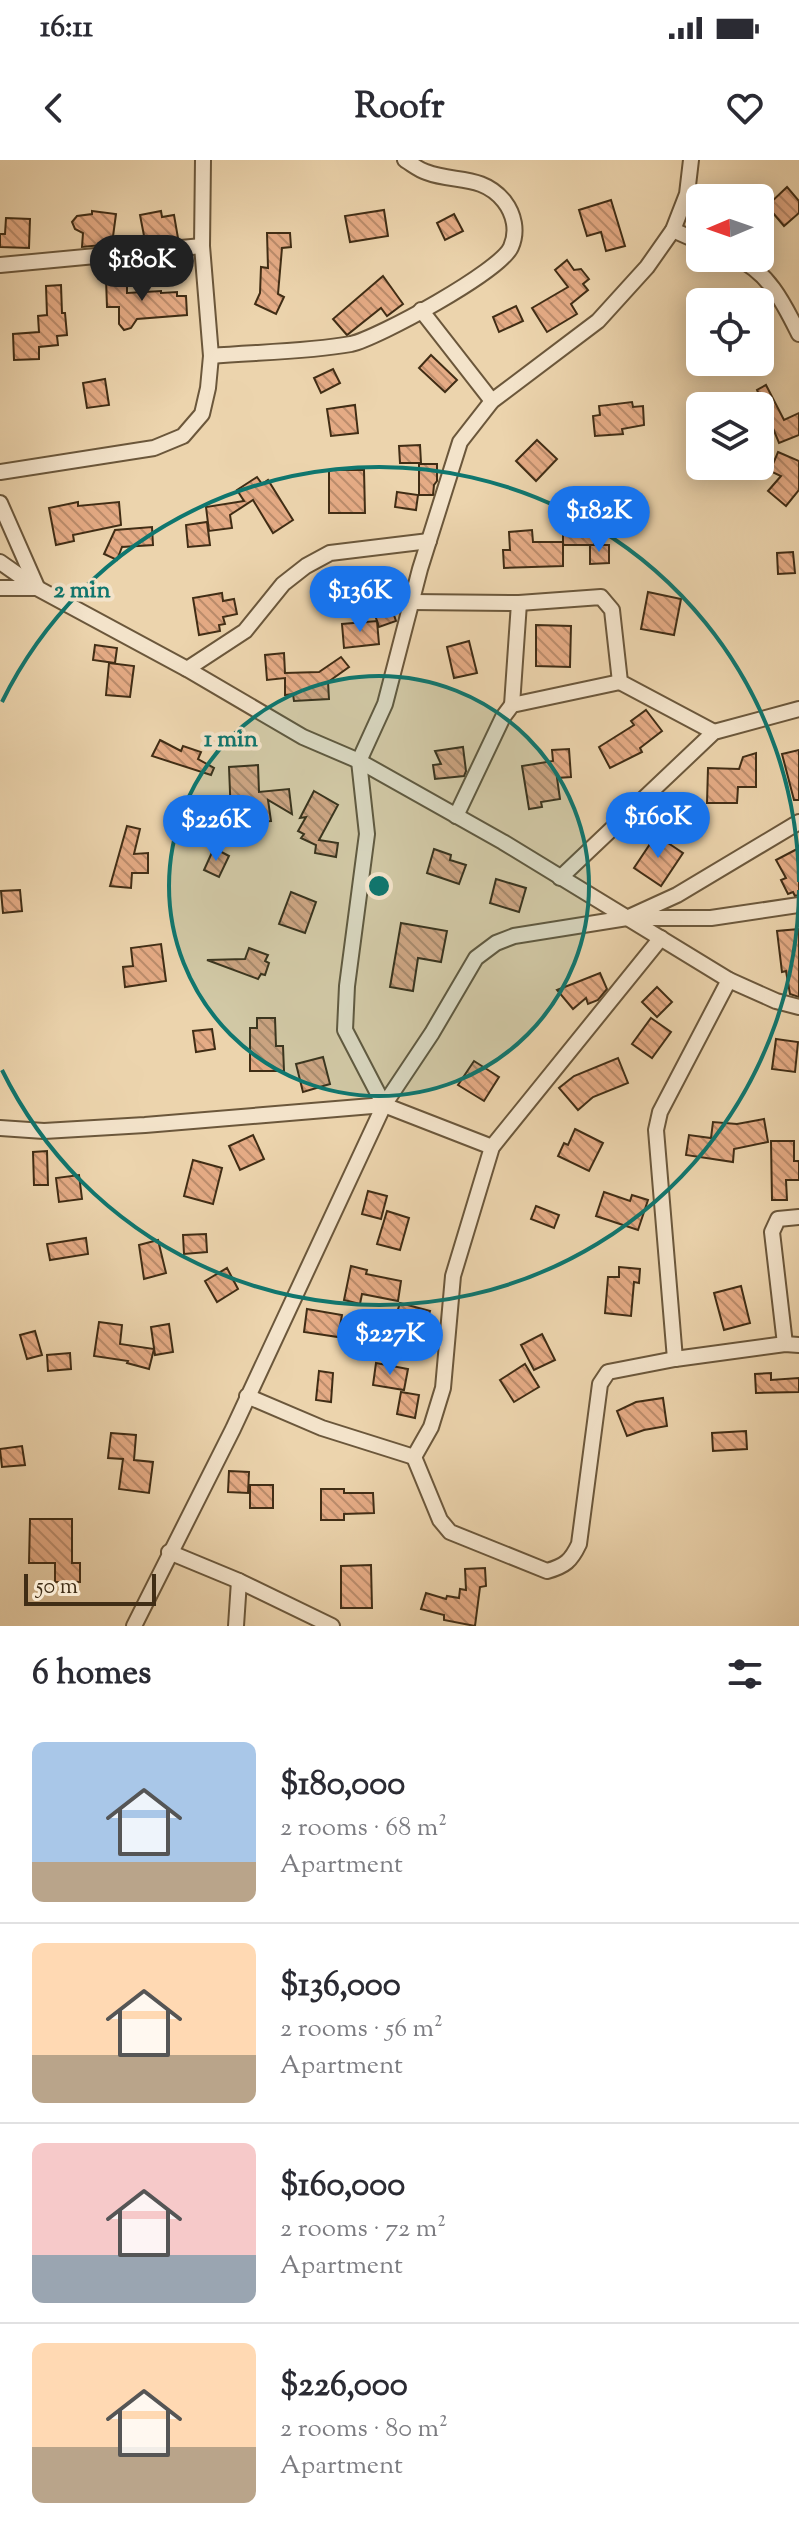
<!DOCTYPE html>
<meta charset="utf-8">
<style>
body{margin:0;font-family:"Sorts Mill Goudy",serif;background:#f2f2f3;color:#2b2b33;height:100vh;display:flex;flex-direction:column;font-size:30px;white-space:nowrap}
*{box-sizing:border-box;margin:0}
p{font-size:26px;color:#7c7c81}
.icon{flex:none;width:44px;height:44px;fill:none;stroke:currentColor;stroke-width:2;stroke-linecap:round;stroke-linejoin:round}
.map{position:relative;height:1466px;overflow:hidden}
.details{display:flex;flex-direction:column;background:#fff;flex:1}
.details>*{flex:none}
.needle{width:52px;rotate:268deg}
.controls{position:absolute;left:686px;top:24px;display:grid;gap:16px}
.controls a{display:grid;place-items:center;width:88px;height:88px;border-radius:12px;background:#fff;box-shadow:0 4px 20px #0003;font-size:40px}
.scale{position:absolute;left:24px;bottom:20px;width:132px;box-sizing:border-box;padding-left:8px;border:4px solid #402d15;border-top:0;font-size:22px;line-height:28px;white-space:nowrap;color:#402d15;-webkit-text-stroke:6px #f3e3ca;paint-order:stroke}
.price{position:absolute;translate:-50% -68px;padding:0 18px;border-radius:28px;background:#1a73e8;color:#fff;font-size:26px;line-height:52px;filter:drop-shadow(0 2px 4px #0008)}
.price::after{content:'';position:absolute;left:50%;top:48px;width:24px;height:18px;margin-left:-12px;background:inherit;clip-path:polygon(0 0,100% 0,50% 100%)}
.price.on{background:#222;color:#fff}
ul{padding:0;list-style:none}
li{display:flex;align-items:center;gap:24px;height:200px;padding:0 32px}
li+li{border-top:2px solid #e1e1e2}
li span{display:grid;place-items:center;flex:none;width:224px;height:160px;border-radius:12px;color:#555}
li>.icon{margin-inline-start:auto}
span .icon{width:96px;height:96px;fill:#fffc;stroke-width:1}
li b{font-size:34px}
h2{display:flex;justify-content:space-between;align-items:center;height:96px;padding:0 32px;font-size:34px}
.status{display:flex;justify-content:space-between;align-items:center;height:56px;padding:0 40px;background:#fff;direction:ltr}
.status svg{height:22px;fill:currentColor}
header{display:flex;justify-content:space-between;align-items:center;height:104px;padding:0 32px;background:#fff;font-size:36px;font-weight:800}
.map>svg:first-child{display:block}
.building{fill:url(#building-back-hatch);stroke:#402d15;stroke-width:2}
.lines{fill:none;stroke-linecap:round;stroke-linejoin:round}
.street-casing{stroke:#6b573b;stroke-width:18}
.street{stroke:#f3e3ca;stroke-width:14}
.ring{fill:none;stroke:#0f766e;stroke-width:4}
.centre{fill:#0f766e;stroke:#f3e3ca;stroke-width:4}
.ring-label{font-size:24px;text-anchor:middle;font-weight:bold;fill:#0f766e;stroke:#f3e3ca;stroke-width:8;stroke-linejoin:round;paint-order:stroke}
</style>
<div class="status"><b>16:11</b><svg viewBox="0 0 49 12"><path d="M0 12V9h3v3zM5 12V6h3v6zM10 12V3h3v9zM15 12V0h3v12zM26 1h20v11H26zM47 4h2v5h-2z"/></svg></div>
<header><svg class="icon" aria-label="back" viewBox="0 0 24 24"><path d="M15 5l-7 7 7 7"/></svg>Roofr<svg class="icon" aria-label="heart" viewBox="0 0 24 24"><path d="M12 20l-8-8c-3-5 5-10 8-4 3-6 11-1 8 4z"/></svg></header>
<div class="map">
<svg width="799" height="1466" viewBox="0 0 799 1466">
<defs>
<pattern id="building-back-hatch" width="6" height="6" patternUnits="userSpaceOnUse" patternTransform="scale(2)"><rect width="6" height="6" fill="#e5ab85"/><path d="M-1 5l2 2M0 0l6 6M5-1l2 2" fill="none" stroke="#bb8c6c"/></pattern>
</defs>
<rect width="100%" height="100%" fill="#ecd4ad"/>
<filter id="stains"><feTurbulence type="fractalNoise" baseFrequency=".0025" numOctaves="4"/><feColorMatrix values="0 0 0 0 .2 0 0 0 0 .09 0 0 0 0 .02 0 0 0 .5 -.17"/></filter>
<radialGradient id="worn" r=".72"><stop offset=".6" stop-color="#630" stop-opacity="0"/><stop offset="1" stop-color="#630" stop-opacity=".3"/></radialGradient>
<g class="building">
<polygon points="787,27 799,41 799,53 784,66 767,46"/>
<polygon points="611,40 625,86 606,91 601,72 587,76 579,50"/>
<polygon points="384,50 388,76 350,82 345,56"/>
<polygon points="92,51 116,54 112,84 82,87 83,73 75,69 72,62 77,56 92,54"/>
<polygon points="161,51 162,57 174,55 178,78 145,81 140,55"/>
<polygon points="454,54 463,71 445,80 437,63"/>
<polygon points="6,58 30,59 29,88 0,87 0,74 5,74"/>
<polygon points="267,73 290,73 291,87 282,88 278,134 284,137 276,154 255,144 260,133 261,107 268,108"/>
<polygon points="567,100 574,110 581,109 589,119 583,124 588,130 571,144 577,154 547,172 532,148 568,127 555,110"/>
<polygon points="383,116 403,144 387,156 381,148 347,175 333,159"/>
<polygon points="127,118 127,133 161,131 161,133 177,132 177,136 186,136 187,155 137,159 131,168 124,170 119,164 119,147 107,147 106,119"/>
<polygon points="61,125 62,153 65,153 67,175 57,176 58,185 39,187 39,199 14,200 13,174 39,172 38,156 47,155 46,126"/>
<polygon points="516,146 523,161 499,172 493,157"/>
<polygon points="431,195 457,220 445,232 419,208"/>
<polygon points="333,209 340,223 321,233 314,218"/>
<polygon points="105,219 109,245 87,248 83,223"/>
<polygon points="766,225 784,260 799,253 799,275 779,283 770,261 766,263 760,250 760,246 763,244 757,230"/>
<polygon points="632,242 633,247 643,246 644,265 622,269 623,274 595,276 593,256 600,255 599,246"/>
<polygon points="355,245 358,273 331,276 327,249"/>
<polygon points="537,280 557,299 536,321 516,301"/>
<polygon points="420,285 421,303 400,303 399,286"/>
<polygon points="778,292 799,301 799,330 786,346 768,331 781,316 770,311"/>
<polygon points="419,304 437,304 437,321 434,325 433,335 419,335"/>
<polygon points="329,310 364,310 365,353 329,353"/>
<polygon points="257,317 262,324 268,320 293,360 273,373 253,340 230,355 232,368 209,371 206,347 244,341 237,330"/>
<polygon points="397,332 418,335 416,350 395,347"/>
<polygon points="78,342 78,346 119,342 121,365 73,375 74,381 56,385 49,348"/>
<polygon points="207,362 210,385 188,387 186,365"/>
<polygon points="594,365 594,385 563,385 563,366"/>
<polygon points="152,367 153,385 122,387 117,400 104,394 115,370"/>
<polygon points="532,370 533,382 563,382 563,406 504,408 503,390 510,390 509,372"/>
<polygon points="590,385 609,385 609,403 590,404"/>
<polygon points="793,392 795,413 778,414 777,393"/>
<polygon points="648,432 681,439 674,475 641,469"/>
<polygon points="222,433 223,441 234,439 237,454 223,457 225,464 219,465 220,471 199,475 193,438"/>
<polygon points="390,444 396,461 379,467 373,449"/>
<polygon points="377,461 379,484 344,488 342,464"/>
<polygon points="536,465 571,466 570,507 536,506"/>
<polygon points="469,481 477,513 454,518 447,487"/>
<polygon points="95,485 117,488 115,503 93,500"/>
<polygon points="284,493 285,513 319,512 341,497 349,507 328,522 329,539 294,541 293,534 285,535 285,518 267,520 265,495"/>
<polygon points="109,503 134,506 130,537 106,535"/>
<polygon points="646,550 662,571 640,588 642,592 610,608 599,587 634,565 631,561"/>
<polygon points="160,580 181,591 183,586 201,592 198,599 214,608 211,615 152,596"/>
<polygon points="463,587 466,611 464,616 435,619 433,605 441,604 435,591"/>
<polygon points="569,589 571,617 557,618 560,639 541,642 542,647 529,649 522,606 553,601 552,590"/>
<polygon points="799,590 799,640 794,640 782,594"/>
<polygon points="756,593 756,627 738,627 737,643 707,643 708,608 739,609 743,597"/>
<polygon points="258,605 259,632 289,629 292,654 268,640 271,661 253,662 252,656 231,657 229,607"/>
<polygon points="314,631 338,645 319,680 338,683 336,697 315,693 316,685 301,678 304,674 298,671 306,657 300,658"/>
<polygon points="127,666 140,669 134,694 148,693 148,713 132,713 131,728 110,726"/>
<polygon points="656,675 683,693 661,726 634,708"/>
<polygon points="214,688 229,696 219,717 204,710"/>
<polygon points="799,688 799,735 795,736 793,732 788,734 781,720 786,718 776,700"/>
<polygon points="434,689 451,695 450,700 466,705 459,724 427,713"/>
<polygon points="496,719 526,728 519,752 490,743"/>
<polygon points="20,730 22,751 3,753 1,731"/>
<polygon points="291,732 316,742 305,773 279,764"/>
<polygon points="401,763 447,771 441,802 418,798 413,831 390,827"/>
<polygon points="799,769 799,837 790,834 786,811 782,812 777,771"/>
<polygon points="161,784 166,821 125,827 123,807 133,806 131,788"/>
<polygon points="249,788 268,795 265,801 269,803 265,815 261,814 258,819 207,800 245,799"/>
<polygon points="600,813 607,829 598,840 588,844 586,838 573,849 557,830"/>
<polygon points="657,827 672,842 657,857 642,842"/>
<polygon points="257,858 275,858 276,886 283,886 284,911 250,911 250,868 257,868"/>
<polygon points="651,858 671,872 652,898 632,884"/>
<polygon points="212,869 215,889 196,892 193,871"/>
<polygon points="776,879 798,882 795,912 772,909"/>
<polygon points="323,897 330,924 303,932 296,904"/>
<polygon points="618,898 628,923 593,937 578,950 559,928 574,916"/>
<polygon points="474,901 499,917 484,941 458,925"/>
<polygon points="764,959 768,982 734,989 733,1002 686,995 689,975 711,978 713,962 737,964"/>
<polygon points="575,969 603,983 589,1011 558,996 564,983 568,985"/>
<polygon points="253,975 264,999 240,1010 229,986"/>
<polygon points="771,981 794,981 794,1001 799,1001 799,1020 786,1020 787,1040 772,1040"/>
<polygon points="47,991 48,1025 34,1025 33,992"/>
<polygon points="193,1000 222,1008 213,1044 184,1036"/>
<polygon points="79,1015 82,1039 59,1042 56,1018"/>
<polygon points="368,1031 387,1036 381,1059 362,1054"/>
<polygon points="604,1032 630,1041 632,1035 648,1040 638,1070 596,1056"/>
<polygon points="536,1046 559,1055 554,1068 531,1059"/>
<polygon points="387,1051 409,1058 400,1090 377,1084"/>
<polygon points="206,1074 207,1092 184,1094 183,1075"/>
<polygon points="86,1078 88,1094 50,1100 47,1084"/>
<polygon points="158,1080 166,1113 144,1119 139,1085"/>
<polygon points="351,1106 367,1110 366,1114 401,1121 398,1141 362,1134 360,1144 344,1140"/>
<polygon points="619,1107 640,1109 639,1123 634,1122 631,1156 605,1153 608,1117 619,1117"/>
<polygon points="227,1108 238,1129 217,1142 205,1121"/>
<polygon points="741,1126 750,1163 724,1170 714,1133"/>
<polygon points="400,1143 430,1151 423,1174 393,1165"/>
<polygon points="307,1149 342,1155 338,1177 304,1172"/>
<polygon points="99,1162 122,1165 120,1184 154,1189 149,1209 127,1203 128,1201 94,1196"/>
<polygon points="169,1164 173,1192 155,1195 151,1167"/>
<polygon points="35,1171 42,1195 27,1199 20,1175"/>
<polygon points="542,1174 555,1200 534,1210 521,1185"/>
<polygon points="70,1193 71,1209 48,1211 47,1195"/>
<polygon points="376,1203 408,1209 404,1230 373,1225"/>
<polygon points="525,1204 539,1227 514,1242 500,1220"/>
<polygon points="319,1211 333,1213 331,1242 316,1240"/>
<polygon points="771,1213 771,1220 799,1218 799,1232 756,1233 755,1214"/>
<polygon points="401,1232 419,1235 415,1258 397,1254"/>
<polygon points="663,1238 667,1266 644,1270 627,1276 617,1251 636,1242"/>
<polygon points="746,1271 747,1289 713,1291 712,1273"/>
<polygon points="111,1273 136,1275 134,1300 153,1302 149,1333 119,1329 123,1299 108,1298"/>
<polygon points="22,1286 25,1305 2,1307 0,1289"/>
<polygon points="229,1311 249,1312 248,1333 228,1332"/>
<rect x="250" y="1325" width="23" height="23"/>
<polygon points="321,1329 344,1329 344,1333 373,1333 374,1353 344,1354 344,1360 321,1360"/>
<polygon points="30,1359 72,1359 72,1403 80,1403 80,1422 55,1422 55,1403 29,1403"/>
<polygon points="371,1405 372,1448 341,1448 341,1406"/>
<polygon points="485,1408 486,1426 480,1427 475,1466 444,1460 444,1455 421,1449 426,1433 446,1439 447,1436 459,1438 460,1429 466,1430 465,1409"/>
</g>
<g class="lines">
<defs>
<g id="street">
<polyline points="673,70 700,82"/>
<path d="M736,98C769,112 784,144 799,174"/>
<polyline points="0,105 202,86"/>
<polyline points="421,150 492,241"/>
<path d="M211,196C257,192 306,192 351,184C378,178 501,111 511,87C518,71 514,54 504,41C482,14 454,23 426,12C419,10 412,4 405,0"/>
<polyline points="0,312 154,288 183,276 202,254 208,228 211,196 202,86 203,0"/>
<polyline points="0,343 37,427"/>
<polyline points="0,402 37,428 187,509 303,577 359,601 503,682 729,820 776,841 799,847"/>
<polyline points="0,428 37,428"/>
<polyline points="412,442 519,443 601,437 612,450 620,522 714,572"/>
<polyline points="187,509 245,471 283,424 306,406 330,393 429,381"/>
<polyline points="512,545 519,443"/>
<polyline points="456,656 503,557 512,545 620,522"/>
<polyline points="560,718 714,572 799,549"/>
<polyline points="631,756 677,735 799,662"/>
<polyline points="384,945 492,987"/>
<polyline points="0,968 44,971 145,965 384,945 432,873 476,798 496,783 514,776 627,758 711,758 799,745"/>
<polyline points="785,1184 772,1072 778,1059 799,1057"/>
<polyline points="675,1199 656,970 660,952 729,820"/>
<polyline points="247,1236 322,1268 414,1297"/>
<path d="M414,1297L440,1360L450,1372L547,1411C565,1406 571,1401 579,1384L600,1224L608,1212L675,1199L785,1184L799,1185"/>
<polyline points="414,1297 431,1267 443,1228 453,1116 492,987 661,778"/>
<polyline points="169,1392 239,1421 332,1466"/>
<polyline points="134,1466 233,1269 384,945 345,870 347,826 367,674 359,601 385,544 420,409 460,282 492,241 598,161 647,107 673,70 687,34 691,0"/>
<polyline points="236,1466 239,1421"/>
</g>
</defs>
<use href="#street" class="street-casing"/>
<use href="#street" class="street"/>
</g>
<circle cx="379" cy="726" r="210" fill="#0f766e" fill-opacity=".12"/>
<g class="ring">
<circle cx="379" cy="726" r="210"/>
<path d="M799 730A420 420 0 0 1 2 910M2 542A420 420 0 0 1 799 722"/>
</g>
<circle cx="379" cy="726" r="12" class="centre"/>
<g class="ring-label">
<text x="82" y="437">2 min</text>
<text x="231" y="586">1 min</text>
</g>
<rect width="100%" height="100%" filter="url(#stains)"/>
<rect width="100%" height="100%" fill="url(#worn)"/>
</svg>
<div class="controls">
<a><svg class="needle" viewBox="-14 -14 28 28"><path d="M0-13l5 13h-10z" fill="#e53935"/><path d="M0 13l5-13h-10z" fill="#7c7c81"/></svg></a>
<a><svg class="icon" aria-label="locate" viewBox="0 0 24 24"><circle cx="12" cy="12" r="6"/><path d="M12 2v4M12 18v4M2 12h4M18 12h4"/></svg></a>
<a><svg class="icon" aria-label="layers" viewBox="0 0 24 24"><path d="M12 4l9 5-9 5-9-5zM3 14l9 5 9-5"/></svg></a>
</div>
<div class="scale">50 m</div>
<b class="price on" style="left:142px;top:143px">$180K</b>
<b class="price" style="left:599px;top:394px">$182K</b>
<b class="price" style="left:360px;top:474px">$136K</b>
<b class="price" style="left:658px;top:700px">$160K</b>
<b class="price" style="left:216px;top:703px">$226K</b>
<b class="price" style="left:390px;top:1217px">$227K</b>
</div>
<section class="details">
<h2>6 homes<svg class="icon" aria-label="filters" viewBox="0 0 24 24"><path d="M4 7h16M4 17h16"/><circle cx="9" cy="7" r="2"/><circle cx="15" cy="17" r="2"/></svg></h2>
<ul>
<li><span style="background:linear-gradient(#a9c7e8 75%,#b9a48a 0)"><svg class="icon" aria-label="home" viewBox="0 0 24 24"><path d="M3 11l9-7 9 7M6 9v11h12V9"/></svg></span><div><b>$180,000</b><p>2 rooms · 68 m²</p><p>Apartment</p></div></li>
<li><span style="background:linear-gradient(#ffd9b3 70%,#b9a48a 0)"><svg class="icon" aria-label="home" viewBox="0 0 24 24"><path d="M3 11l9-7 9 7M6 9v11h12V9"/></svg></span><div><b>$136,000</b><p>2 rooms · 56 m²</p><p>Apartment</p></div></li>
<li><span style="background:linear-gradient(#f6c9c9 70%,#9aa5b1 0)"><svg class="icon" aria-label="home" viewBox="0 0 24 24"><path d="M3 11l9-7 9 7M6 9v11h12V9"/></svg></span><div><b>$160,000</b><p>2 rooms · 72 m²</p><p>Apartment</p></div></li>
<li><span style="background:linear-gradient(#ffd9b3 65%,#b9a48a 0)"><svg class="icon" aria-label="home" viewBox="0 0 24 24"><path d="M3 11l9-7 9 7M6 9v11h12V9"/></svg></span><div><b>$226,000</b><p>2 rooms · 80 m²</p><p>Apartment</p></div></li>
</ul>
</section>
